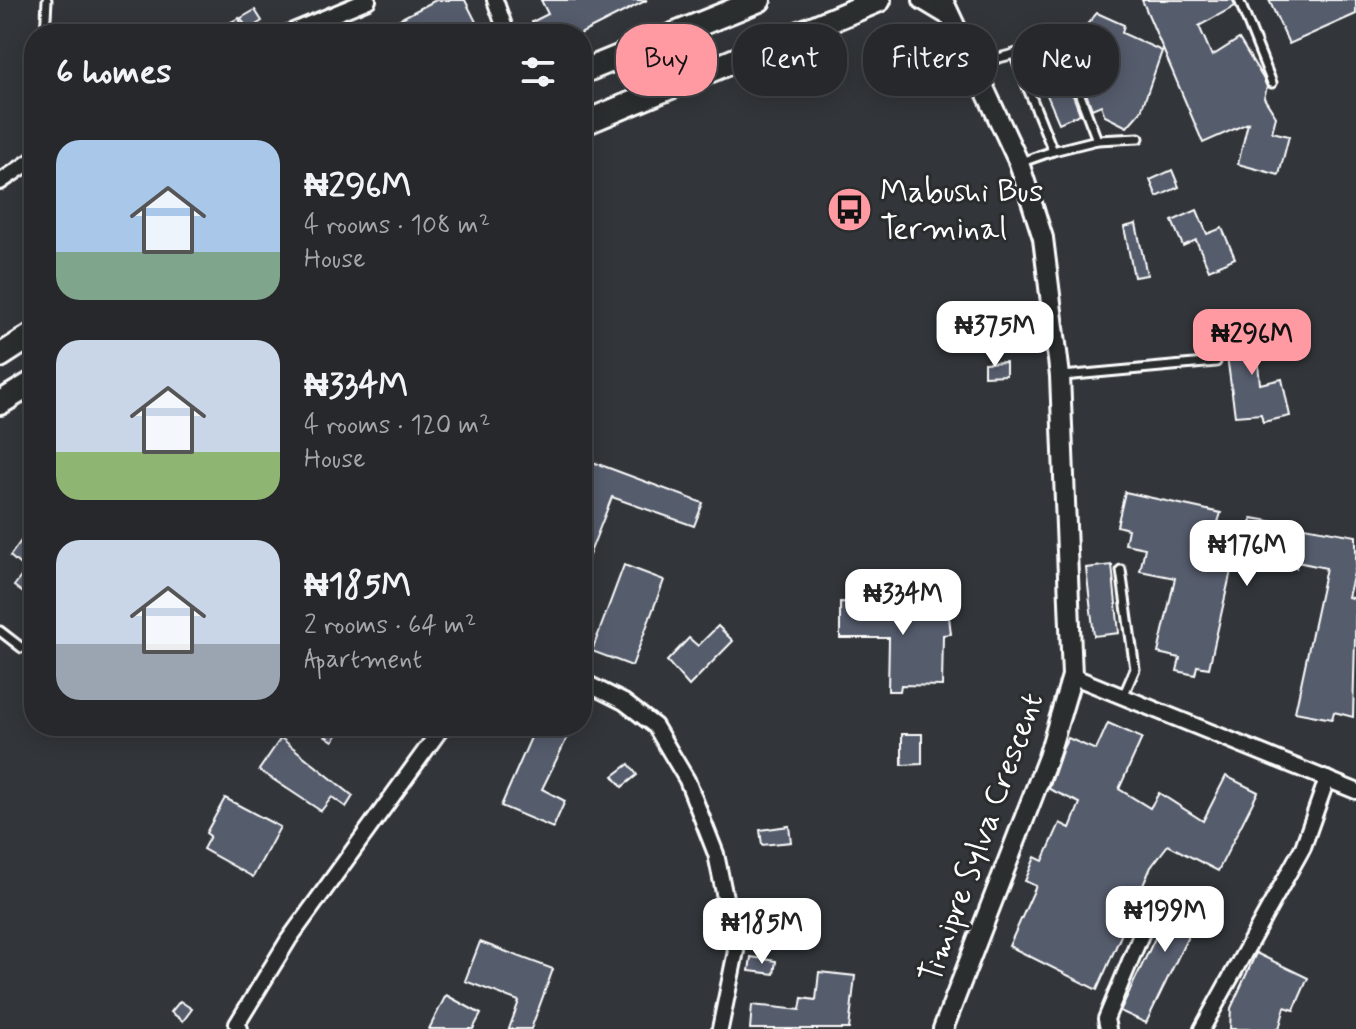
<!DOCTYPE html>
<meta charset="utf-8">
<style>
body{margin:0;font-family:Mynerve,sans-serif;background:#2e3034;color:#f1f3f6;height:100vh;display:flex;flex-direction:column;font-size:30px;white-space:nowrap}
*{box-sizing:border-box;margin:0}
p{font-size:26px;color:#a4a6a9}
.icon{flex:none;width:44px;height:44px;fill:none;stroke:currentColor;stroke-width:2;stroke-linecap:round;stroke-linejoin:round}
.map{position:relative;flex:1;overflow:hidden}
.drawer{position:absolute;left:24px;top:24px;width:568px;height:712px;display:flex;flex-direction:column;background:#26282c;border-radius:32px;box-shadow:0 4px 20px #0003,0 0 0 2px #424448}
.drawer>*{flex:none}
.top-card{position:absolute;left:616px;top:24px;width:620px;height:72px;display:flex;gap:16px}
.price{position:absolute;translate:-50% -68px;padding:0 18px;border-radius:16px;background:#fff;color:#222;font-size:26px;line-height:52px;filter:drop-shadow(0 2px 4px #0008)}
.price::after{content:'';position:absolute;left:50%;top:48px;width:24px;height:18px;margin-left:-12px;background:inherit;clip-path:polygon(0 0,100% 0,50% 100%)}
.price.current{background:#ff9aa2;color:#111}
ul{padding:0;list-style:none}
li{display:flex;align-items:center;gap:24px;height:200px;padding:0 32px}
li span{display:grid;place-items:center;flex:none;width:224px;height:160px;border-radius:24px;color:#555}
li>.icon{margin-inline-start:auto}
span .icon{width:96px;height:96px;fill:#fffc;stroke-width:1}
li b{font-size:34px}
h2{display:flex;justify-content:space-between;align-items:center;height:96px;padding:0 32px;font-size:34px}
.pill{padding:0 28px;border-radius:32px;background:#26282c;box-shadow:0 4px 20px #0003,0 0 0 2px #424448;font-size:28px;line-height:72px}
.pill.current{background:#ff9aa2;color:#111}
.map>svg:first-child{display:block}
.building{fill:#545b6c;stroke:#fff;stroke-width:2}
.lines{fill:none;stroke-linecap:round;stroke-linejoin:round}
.service-casing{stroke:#fff;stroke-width:13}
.minor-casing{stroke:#fff;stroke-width:20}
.tertiary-casing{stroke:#fff;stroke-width:24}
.primary-casing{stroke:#fff;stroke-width:28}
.service{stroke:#2a2d2e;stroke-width:7}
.minor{stroke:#2a2d2e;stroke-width:14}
.tertiary{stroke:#2a2d2e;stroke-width:18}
.primary{stroke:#2a2d2e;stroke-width:22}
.labels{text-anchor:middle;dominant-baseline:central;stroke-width:6;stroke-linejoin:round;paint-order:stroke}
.poi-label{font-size:32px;fill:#fff;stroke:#2a2d2e;text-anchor:start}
.street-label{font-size:32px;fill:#fff;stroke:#2a2d2e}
</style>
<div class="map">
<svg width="1356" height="1029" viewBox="0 0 1356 1029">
<rect width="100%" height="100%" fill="#32363a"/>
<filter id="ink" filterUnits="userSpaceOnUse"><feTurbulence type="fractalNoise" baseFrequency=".0125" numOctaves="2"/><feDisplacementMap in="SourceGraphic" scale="16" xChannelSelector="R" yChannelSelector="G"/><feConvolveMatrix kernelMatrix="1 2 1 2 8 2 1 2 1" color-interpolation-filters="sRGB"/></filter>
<g filter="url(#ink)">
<g class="building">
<polygon points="436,0 465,0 482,34 371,34"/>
<polygon points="541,0 647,0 580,34 538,34 532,22 548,14"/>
<polygon points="1142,0 1233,0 1235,6 1199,26 1212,56 1239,39 1263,78 1267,87 1264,98 1276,117 1272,132 1289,136 1279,175 1238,164 1248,123 1203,143"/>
<polygon points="1269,0 1356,0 1356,14 1289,44"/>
<polygon points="255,10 262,21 248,30 241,18"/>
<polygon points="1097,13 1124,25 1122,33 1162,51 1141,111 1127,127 1105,116 1101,105 1092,109 1070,51 1079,48 1075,38"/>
<polygon points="239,18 244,30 236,34 208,34"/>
<polygon points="1058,56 1080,114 1059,123 1035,67"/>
<polygon points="1172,170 1179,187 1157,197 1150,180"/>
<polygon points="1197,210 1207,234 1222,228 1235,258 1209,270 1196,240 1183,246 1172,221"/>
<polygon points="1136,224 1147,275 1134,277 1124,227"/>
<polygon points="1254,323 1260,384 1282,379 1290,416 1263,422 1261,414 1235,416 1223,326"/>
<polygon points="1006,362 1006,375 984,376 984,363"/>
<polygon points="582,458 703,503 694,526 612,497 582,573"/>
<polygon points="1125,492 1221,513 1218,522 1250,529 1252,518 1356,536 1356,565 1348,597 1356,599 1353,717 1334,712 1332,719 1295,712 1326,568 1297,562 1296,568 1268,564 1269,558 1235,553 1209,668 1197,666 1195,675 1177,671 1180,658 1158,653 1175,578 1140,571 1145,548 1125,544 1128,529 1117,526"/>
<polygon points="34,523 34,601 14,586 26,570 10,556"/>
<polygon points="624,565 664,580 632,666 592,651"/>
<polygon points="1112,565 1119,633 1094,636 1086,568"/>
<polygon points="947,599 951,634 943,635 942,686 901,685 900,691 888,691 889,638 840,638 840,602 904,604"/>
<polygon points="718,626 733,641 689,686 667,661 689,638 698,646"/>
<polygon points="1108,723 1142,738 1119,789 1150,808 1159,793 1203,821 1226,776 1258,792 1218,871 1168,845 1151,867 1097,990 1009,946 1036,886 1025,881 1035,857 1043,861 1060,823 1070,828 1080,803 1049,789 1063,748 1068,738 1096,750"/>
<polygon points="311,726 343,726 333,741"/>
<polygon points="536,726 573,726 542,789 565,801 553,828 501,806"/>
<polygon points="902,734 922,734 922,764 902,765"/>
<polygon points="281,738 353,796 346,807 332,797 321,811 259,770"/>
<polygon points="629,764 637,775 622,787 613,776"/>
<polygon points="225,798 280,827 253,877 203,849 210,836 206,833"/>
<polygon points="789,826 791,842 762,845 760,830"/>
<polygon points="1178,890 1218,909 1211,924 1197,918 1146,1023 1120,1011"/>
<polygon points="480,942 553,969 531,1029 509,1029 519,1001 465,981"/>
<polygon points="1256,953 1308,978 1294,1010 1285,1007 1279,1029 1230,1029 1231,1008"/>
<polygon points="751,957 776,961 774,974 749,971"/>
<polygon points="819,972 855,976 849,1029 750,1029 752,1005 800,1010 802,998 816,1000"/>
<polygon points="446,995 481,1014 473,1029 429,1029"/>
<polygon points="180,1001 192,1009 183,1021 171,1012"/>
</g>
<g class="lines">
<defs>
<g id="service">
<polyline points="1239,0 1272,83"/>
<polyline points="45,34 47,0"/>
<polyline points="1014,54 1053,40 1061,45 1097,140"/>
<polyline points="976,64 1014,54 1053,151 1019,163"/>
<polyline points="1053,151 1097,140 1139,138"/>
<polyline points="1063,376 1216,362"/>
<polyline points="0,631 22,648"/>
<polyline points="1118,692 1125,692 1135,669 1121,570"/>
</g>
<g id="minor">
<polyline points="495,0 507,34"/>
<polyline points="286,34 368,0"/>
<polyline points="0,182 34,159"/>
<polyline points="1072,676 1356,791"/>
<polyline points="582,681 624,702 655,726 687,780 716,854 736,951 720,1029"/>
<polyline points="240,1029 237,1024 289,939 443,726"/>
<polyline points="1108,1029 1106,1019 1157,896"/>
<polyline points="1202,1029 1303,847 1327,779"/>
</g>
<g id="tertiary">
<polyline points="923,0 948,15"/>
<polyline points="943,1029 1048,757 1072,676 1060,376 1043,238 1019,163 943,0"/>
</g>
<g id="primary">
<polyline points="582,72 759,0"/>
<polyline points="582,124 879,0"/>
<polyline points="0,356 34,334"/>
<polyline points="0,403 34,382"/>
</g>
</defs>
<use href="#service" class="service-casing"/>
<use href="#minor" class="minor-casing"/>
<use href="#tertiary" class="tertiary-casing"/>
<use href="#primary" class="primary-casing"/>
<use href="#service" class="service"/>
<use href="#minor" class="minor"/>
<use href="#tertiary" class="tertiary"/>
<use href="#primary" class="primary"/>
</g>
</g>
<defs>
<symbol id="bus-disc" viewBox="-11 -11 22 22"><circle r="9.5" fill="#ff9aa2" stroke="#2a2d2e"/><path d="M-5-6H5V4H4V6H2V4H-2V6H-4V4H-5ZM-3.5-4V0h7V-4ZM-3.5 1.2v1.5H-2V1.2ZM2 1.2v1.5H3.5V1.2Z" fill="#111"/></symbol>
</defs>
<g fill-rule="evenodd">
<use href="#bus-disc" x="824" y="184" width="51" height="51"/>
</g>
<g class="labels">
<g class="poi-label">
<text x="880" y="192">Mabushi Bus<tspan x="880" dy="37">Terminal</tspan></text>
</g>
<g class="street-label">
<text transform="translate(982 838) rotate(-70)">Timipre Sylva Crescent</text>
</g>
</g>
</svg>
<b class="price" style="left:995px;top:369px">₦375M</b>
<b class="price current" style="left:1252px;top:377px">₦296M</b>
<b class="price" style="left:1247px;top:588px">₦176M</b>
<b class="price" style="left:903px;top:637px">₦334M</b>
<b class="price" style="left:1165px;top:954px">₦199M</b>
<b class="price" style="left:762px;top:966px">₦185M</b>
<div class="top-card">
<a class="pill current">Buy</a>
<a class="pill">Rent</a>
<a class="pill">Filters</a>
<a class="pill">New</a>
</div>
<section class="drawer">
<h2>6 homes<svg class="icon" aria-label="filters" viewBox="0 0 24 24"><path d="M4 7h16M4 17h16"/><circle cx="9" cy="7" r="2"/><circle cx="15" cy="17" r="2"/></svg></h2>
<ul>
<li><span style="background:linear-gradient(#a9c7e8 70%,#7fa58c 0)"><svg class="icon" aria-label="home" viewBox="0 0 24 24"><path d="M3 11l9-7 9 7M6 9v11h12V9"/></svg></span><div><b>₦296M</b><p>4 rooms · 108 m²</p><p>House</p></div></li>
<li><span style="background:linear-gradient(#c9d6e8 70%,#8fb573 0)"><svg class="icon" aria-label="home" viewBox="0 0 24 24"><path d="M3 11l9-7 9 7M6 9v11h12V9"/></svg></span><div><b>₦334M</b><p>4 rooms · 120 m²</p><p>House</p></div></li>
<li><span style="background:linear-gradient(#c9d6e8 65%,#9aa5b1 0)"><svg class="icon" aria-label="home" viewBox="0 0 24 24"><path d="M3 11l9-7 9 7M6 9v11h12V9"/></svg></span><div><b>₦185M</b><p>2 rooms · 64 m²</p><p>Apartment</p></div></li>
</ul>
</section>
</div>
